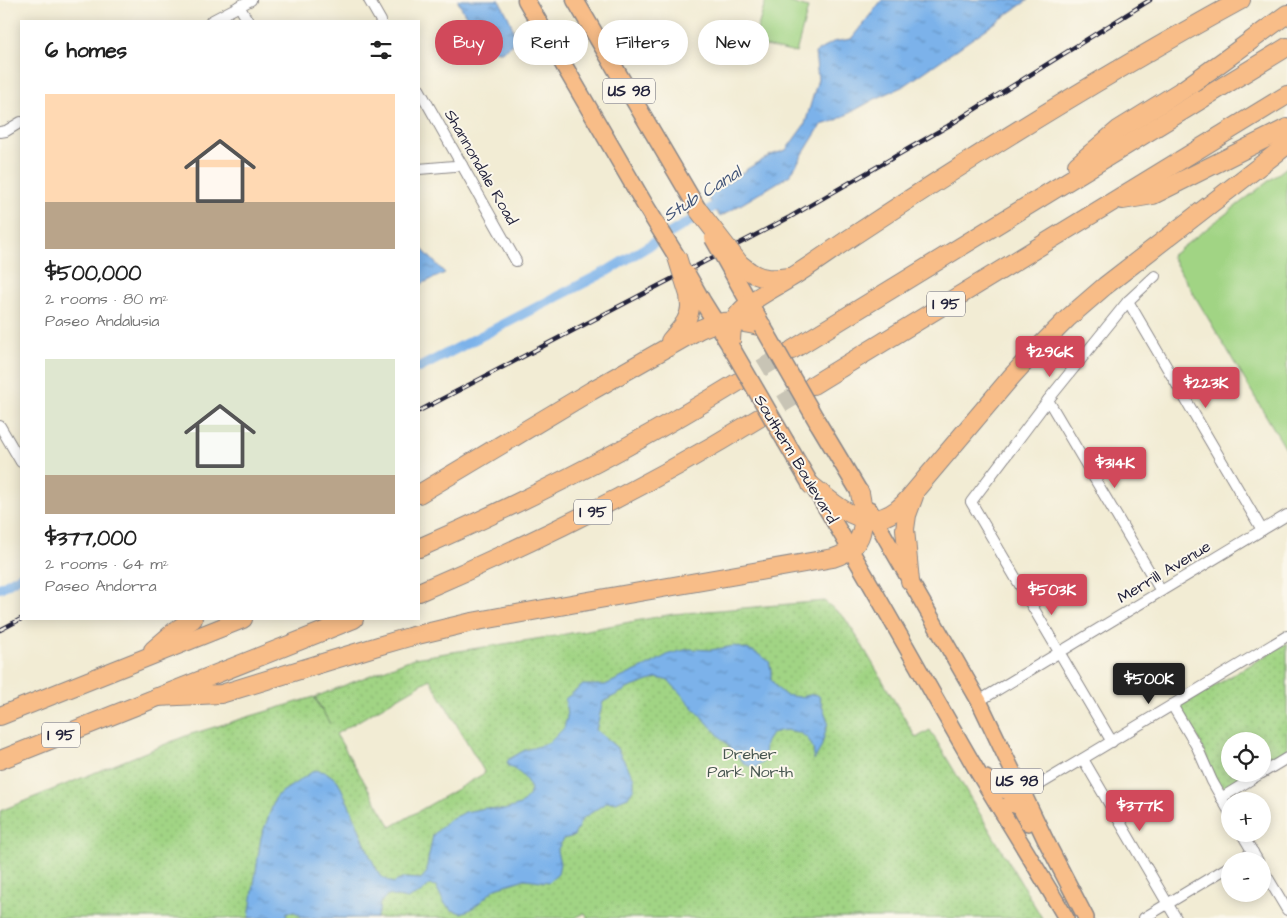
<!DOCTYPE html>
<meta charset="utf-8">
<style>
body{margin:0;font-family:"Architects Daughter",sans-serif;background:#f2f2f2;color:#222;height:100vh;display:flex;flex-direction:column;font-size:19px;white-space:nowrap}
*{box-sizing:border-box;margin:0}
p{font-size:16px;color:#767676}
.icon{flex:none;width:28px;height:28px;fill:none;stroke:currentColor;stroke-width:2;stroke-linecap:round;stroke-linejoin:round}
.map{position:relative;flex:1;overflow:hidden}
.drawer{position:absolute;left:20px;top:20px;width:400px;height:600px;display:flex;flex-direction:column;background:#fff;border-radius:0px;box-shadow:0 2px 12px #0003}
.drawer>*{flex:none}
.top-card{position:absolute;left:435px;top:20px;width:475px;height:45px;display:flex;gap:10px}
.tools{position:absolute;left:1221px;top:732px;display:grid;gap:10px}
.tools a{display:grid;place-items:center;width:50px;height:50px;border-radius:50%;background:#fff;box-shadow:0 2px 12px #0003;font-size:25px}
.price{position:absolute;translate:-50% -42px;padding:0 11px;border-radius:5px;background:#d1495b;color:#fff;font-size:16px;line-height:32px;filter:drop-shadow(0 1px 2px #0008)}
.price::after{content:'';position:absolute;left:50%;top:30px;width:15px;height:11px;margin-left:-8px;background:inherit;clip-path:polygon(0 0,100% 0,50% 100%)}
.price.selected{background:#222;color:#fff}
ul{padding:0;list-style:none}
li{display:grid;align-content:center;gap:10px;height:265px;padding:0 25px}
li span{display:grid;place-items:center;height:155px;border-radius:0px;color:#555}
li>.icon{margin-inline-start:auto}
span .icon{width:90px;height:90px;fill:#fffc;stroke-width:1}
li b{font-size:21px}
h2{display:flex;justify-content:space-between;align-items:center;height:60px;padding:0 25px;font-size:21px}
.pill{padding:0 18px;border-radius:22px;background:#fff;box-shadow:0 2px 12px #0003;font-size:18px;line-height:45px}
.pill.selected{background:#d1495b;color:#fff}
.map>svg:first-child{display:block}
.grass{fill:url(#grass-dots);stroke:#627b60;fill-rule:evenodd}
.pitch{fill:#a1d484;stroke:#627b60}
.water{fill:url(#water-ripples);stroke:#4e6a92}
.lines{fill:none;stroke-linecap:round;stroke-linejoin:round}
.canal{stroke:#7bb2ea;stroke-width:10}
.motorway-tunnel{stroke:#c8c4b5;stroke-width:18;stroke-dasharray:18 9;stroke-linecap:butt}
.minor-casing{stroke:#8a8788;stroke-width:12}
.primary-casing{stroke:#8a8788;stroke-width:18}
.trunk-casing{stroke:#8a8788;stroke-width:19}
.motorway-casing{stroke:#8a8788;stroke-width:20}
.minor{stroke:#fff;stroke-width:10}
.primary{stroke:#f8bd88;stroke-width:15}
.trunk{stroke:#f8bd88;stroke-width:16}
.motorway{stroke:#f8bd88;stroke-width:18}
.rail-casing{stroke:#22223b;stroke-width:4.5}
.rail{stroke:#fbf7ec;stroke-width:2.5;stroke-dasharray:8;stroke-linecap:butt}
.trunk-bridge-casing{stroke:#8a8788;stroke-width:19;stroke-linecap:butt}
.motorway-bridge-casing{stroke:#8a8788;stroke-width:20;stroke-linecap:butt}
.trunk-bridge{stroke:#f8bd88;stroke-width:16}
.motorway-bridge{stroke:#f8bd88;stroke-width:18}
.labels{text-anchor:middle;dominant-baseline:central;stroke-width:4;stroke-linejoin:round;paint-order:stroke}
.shield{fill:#fbf7ec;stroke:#636270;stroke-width:1}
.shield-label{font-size:15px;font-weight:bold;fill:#22223b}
.street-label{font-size:16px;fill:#22223b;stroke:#fbf7ec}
.park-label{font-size:16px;fill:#485751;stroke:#fbf7ec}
.water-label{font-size:18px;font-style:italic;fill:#415478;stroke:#fbf7ec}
</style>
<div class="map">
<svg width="1287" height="918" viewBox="0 0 1287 918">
<defs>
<pattern id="grass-dots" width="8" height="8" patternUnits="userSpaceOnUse" patternTransform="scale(1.25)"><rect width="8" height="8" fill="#a1d484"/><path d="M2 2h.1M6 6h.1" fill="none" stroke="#8ab673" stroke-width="1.8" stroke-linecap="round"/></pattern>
<pattern id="water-ripples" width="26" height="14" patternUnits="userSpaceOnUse" patternTransform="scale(1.25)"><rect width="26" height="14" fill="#7bb2ea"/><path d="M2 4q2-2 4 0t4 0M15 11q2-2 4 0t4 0" fill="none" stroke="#6490bf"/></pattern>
</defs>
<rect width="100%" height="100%" fill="#fbf7ec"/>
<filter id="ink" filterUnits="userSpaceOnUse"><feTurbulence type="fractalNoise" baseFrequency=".02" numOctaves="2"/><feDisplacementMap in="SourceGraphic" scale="10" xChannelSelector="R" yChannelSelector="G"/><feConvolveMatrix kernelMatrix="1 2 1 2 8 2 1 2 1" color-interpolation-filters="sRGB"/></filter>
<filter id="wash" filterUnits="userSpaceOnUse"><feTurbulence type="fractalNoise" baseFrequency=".0096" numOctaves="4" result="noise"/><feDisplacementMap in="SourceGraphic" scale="20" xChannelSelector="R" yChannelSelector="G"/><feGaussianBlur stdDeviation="1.12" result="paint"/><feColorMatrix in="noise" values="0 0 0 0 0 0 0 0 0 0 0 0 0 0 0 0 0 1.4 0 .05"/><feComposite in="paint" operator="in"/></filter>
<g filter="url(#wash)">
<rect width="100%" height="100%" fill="#f2ecd4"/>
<g class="grass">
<path d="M824,601L844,617L859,640L916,738L930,730L1042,918H588L585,913L575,918H0V811L188,735L314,697L330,724L315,697L414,658L555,636L673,614ZM430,679L485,773L391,827L336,734Z"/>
<path d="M1287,643V751L1263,766L1262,741H1230V774H1249L1227,787C1214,789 1208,758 1203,749C1198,735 1189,722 1182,709V705Z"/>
</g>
<g class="pitch">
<polygon points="766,0 782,0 808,8 796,53 756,44 754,40"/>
<polygon points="1287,167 1287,451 1171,256"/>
</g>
<g class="water">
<path d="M457,0H499C505,11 520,34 511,45C508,48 504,50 501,52L490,51L478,37Z"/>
<polygon points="882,0 1028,0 904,86 875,99 835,121 821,125 790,175 720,217 707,196 734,179 747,169 771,155 786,150 805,124 818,79 815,53 833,42 851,39"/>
<polygon points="419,246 445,273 419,285"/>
<path d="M734,646L753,651L769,661L771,669V679L777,688L785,695L799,697L815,694L819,696L828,722L821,748L814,760C814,751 813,745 807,738C796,728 773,726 766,742C761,754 772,760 754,768L745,764L669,681L657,678L629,688L603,702L596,730L616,747L634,778V788L628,797L616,802H607L582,819L574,836L563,839L557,851L560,863L558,874L549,882L525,879L496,888L472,909L461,913L452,910L444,903L436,886L429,885L422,892L407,899L387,895L380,903L379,911L376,918H303L295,912H287L286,918H249L261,837L276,796L315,770L326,772L338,781L354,816L370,856L380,876L393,883L404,878L421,879L427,872V865L433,835L450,819L465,812L485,808L504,810L520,805L529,796L531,789C524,775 521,773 508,766L507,762L509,759L525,750L536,747L550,742L564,728L567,717L565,699L583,685H605L651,664L669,654L689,649L711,650Z"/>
</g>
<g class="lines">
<g class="canal">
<polyline points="419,368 607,271 725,200"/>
<polyline points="0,588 21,576"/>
</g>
</g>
</g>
<g filter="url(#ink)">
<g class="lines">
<g class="motorway-tunnel">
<polyline points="738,382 792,350"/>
<polyline points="759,418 813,385"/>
</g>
<defs>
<g id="minor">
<polyline points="369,0 381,21"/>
<polyline points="239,6 248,21"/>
<polyline points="211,21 251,0"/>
<polyline points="419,89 516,261"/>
<polyline points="0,132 6,131 21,122"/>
<polyline points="419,169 454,166 462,165"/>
<polyline points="1128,301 1262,530"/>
<polyline points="1048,400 1161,591"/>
<polyline points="0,426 21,462"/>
<polyline points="979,701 1287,515"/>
<polyline points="1172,705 1197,747 1212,781 1230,813"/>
<polyline points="1112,742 971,502 1048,400 1128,301 1155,276"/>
<polyline points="1083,759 1176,918"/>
<polyline points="1262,773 1287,758"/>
<polyline points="1024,794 1287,636"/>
<polyline points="1221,798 1260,774"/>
<polyline points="1242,834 1258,861"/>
<polyline points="1238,861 1253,852"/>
<polyline points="1262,868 1287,910"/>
<polyline points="1144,918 1230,866"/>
</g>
<g id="primary">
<path d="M815,490C871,582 922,676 976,769C1006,819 1037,868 1066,918"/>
<polyline points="869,509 979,701 1045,839 1086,918"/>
<path d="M986,778C1000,790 1006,793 1024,794"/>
<polyline points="1001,808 1011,804 1020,807 1028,823"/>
</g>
<g id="trunk">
<polyline points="526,0 645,205 677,257"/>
<polyline points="575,0 699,211"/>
<polyline points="736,279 763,327"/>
<polyline points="701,299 731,347"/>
<polyline points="818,423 860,493"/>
<polyline points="786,442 811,485"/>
</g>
<g id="motorway">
<polyline points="1077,165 1118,130 1184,89 1226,59 1287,14"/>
<polyline points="1123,200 1153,195 1287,128"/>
<path d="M749,271C762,280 774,279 789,277"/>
<path d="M670,341C679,330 690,320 690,306"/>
<path d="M731,347C731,334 731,322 740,312C750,300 773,289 787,280C809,267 829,252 850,238C977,154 1107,73 1241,0"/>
<polyline points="792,350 1287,47"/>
<polyline points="813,385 1287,95"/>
<path d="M811,485C843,511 873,540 909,498L1012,376L1034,352L1068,318L1105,286L1287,145"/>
<path d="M419,494L591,391L700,329C725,318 737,321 763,327"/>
<path d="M419,548C529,500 636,445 738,382"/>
<polyline points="910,581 905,529 907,515 914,496"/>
<path d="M419,592C536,542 650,485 759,418"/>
<polyline points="153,650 175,631 193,619"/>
<path d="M157,697L221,694L378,646L409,637L472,622L571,604L833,558C866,548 866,523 860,493"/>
<polyline points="0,716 243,619"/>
<polyline points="0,760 354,619"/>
</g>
</defs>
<use href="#minor" class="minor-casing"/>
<use href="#primary" class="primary-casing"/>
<use href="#trunk" class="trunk-casing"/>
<use href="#motorway" class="motorway-casing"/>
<use href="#minor" class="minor"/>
<use href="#primary" class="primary"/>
<use href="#trunk" class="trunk"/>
<use href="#motorway" class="motorway"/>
<defs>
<g id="rail">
<polyline points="419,411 790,217 948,126 1150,0"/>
<polyline points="0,630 21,619"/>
</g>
</defs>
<use href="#rail" class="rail-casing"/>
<use href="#rail" class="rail"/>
<defs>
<g id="trunk-bridge">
<polyline points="713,238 736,279"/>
<polyline points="687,274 701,299"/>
<polyline points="763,327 818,423"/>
<polyline points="731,347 786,442"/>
</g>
<g id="motorway-bridge">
<polyline points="699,211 740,264 749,271"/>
<polyline points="677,257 689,295 690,306"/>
</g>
</defs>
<use href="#trunk-bridge" class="trunk-bridge-casing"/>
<use href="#motorway-bridge" class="motorway-bridge-casing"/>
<use href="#trunk-bridge" class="trunk-bridge"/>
<use href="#motorway-bridge" class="motorway-bridge"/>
</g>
</g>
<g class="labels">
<g class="shield">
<rect x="603" y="78.5" width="52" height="25" rx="4"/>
<rect x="927" y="291.5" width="38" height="25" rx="4"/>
<rect x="574" y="499.5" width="38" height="25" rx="4"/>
<rect x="42" y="722.5" width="38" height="25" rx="4"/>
<rect x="991" y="768.5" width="52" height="25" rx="4"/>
</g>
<g class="shield-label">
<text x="629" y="91">US 98</text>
<text x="946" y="304">I 95</text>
<text x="593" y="512">I 95</text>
<text x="61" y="735">I 95</text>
<text x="1017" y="781">US 98</text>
</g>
<g class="street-label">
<text transform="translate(481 167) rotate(60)">Shannondale Road</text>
<text transform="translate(796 459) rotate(59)">Southern Boulevard</text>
<text transform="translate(1164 572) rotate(-31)">Merrill Avenue</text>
</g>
<g class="park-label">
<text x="750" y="754">Dreher<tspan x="750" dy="18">Park North</tspan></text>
</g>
<g class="water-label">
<text transform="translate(702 194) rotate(-32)">Stub Canal</text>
</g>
</g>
</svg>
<div class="tools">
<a><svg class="icon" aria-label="locate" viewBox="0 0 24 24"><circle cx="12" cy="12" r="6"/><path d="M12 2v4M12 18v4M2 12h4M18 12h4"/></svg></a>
<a>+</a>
<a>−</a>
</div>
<b class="price" style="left:1050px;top:378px">$296K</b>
<b class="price" style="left:1206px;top:409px">$223K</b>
<b class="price" style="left:1115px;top:489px">$314K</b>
<b class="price" style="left:1052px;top:616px">$503K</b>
<b class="price selected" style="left:1149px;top:705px">$500K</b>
<b class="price" style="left:1140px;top:832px">$377K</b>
<div class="top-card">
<a class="pill selected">Buy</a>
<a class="pill">Rent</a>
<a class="pill">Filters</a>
<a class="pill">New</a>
</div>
<section class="drawer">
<h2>6 homes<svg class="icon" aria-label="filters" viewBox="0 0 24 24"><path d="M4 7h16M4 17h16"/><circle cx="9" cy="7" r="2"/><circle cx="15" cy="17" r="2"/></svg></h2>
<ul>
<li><span style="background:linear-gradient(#ffd9b3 70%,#b9a48a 0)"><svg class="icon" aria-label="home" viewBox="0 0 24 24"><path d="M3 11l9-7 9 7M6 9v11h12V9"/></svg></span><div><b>$500,000</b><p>2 rooms · 80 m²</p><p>Paseo Andalusia</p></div></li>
<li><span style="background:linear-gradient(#dfe7d0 75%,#b9a48a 0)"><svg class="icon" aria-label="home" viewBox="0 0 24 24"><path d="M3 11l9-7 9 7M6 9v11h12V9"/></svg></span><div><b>$377,000</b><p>2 rooms · 64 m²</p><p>Paseo Andorra</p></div></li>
</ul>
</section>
</div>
